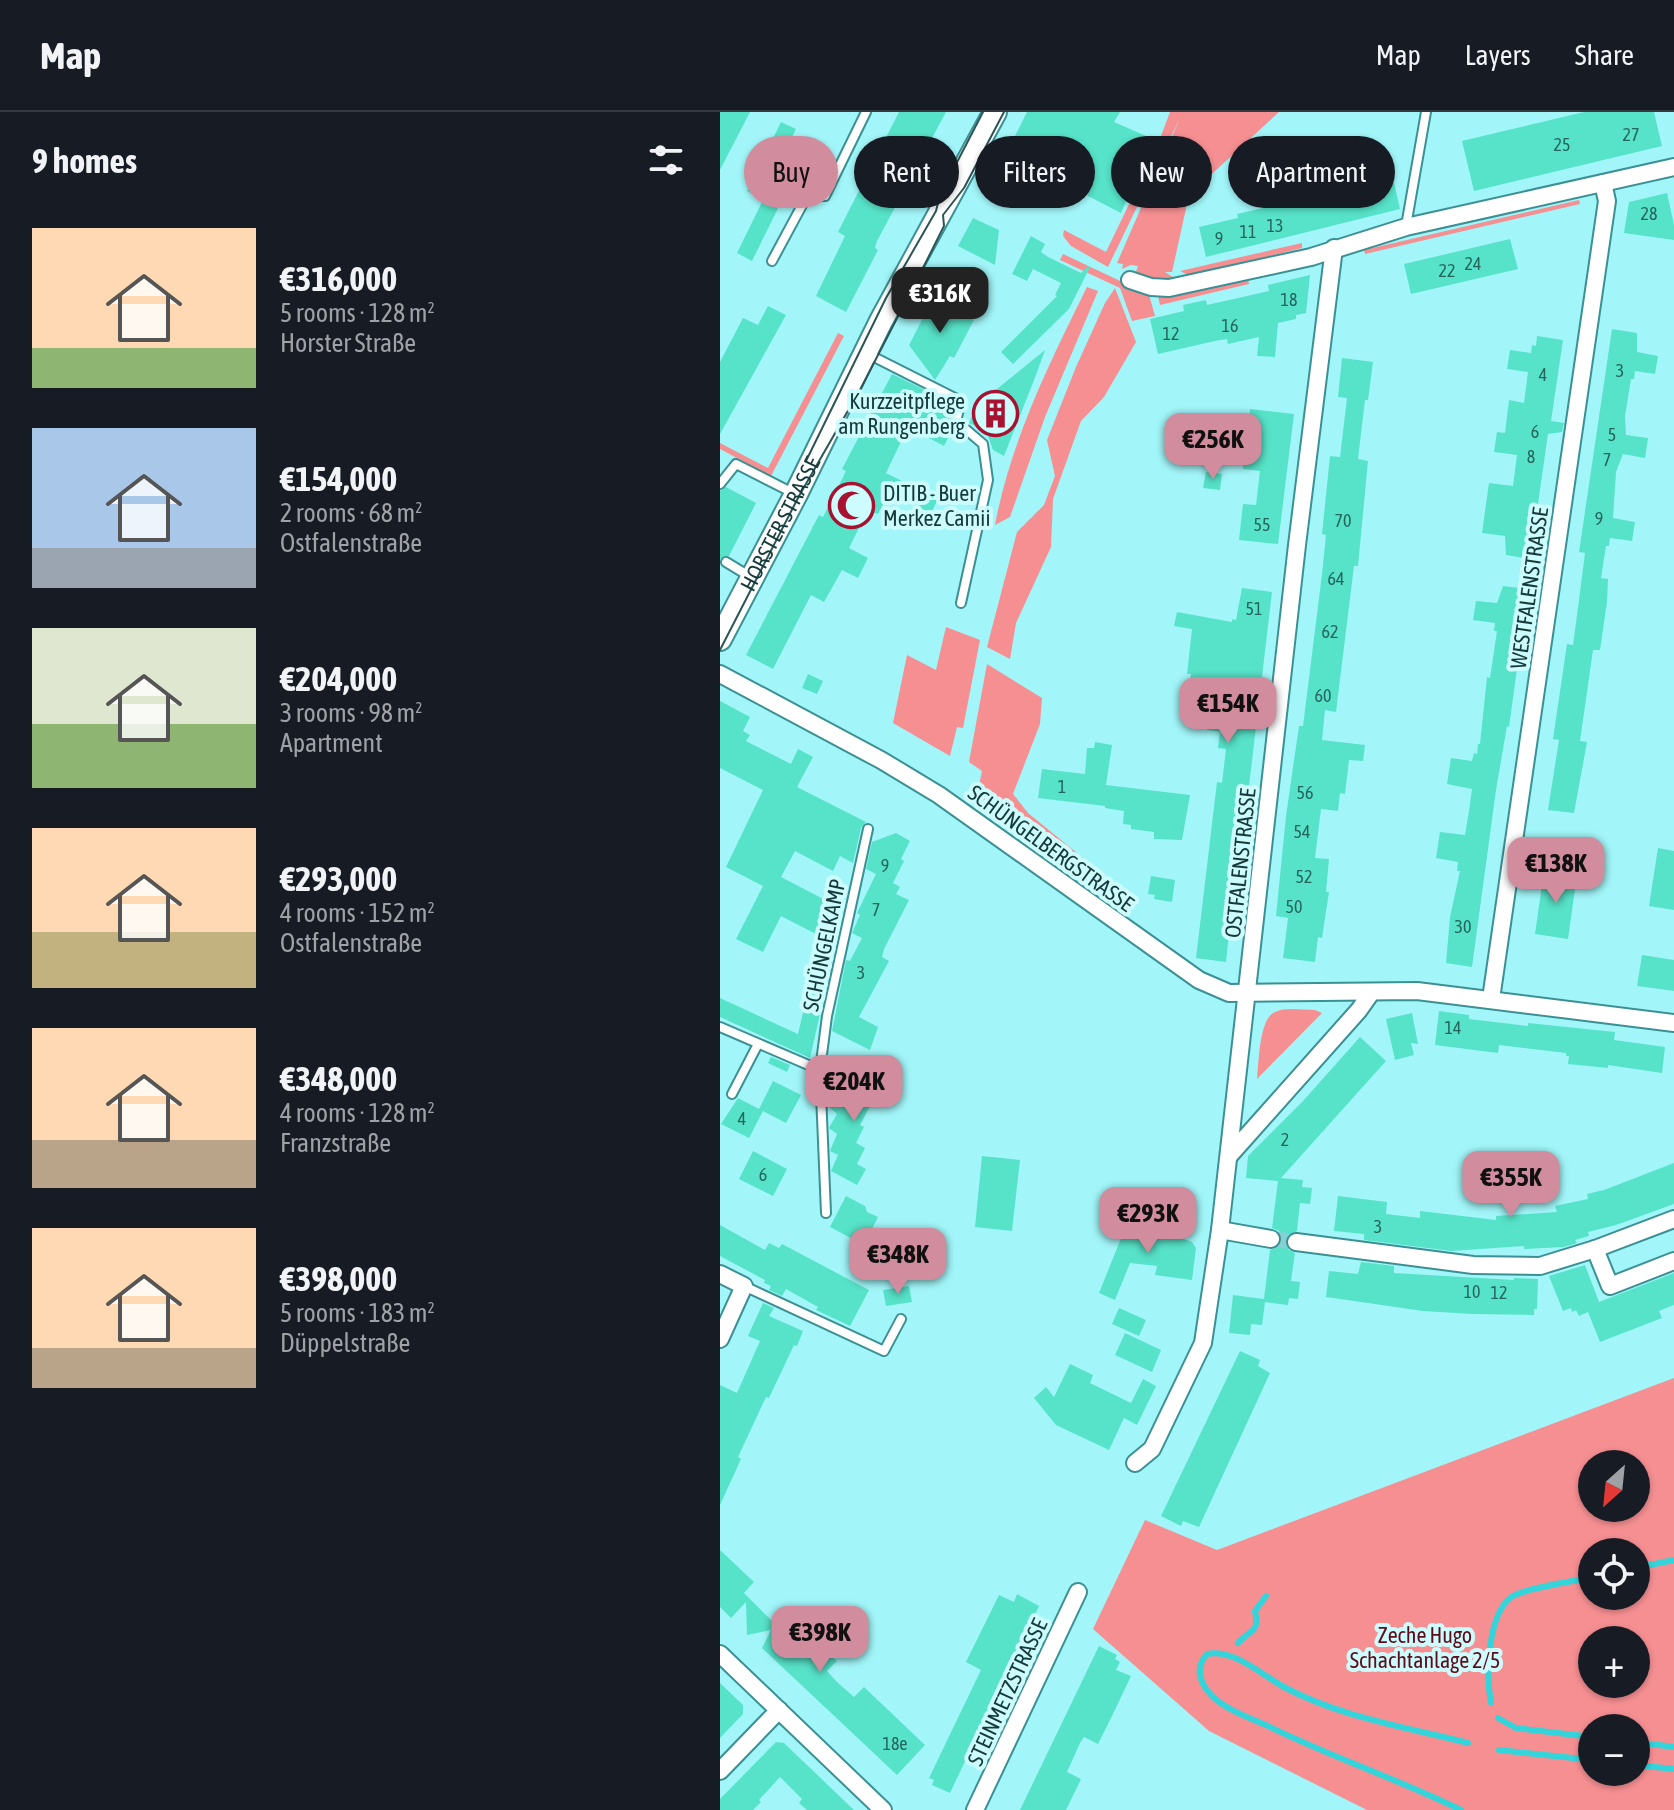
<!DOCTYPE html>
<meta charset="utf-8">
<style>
body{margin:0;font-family:"Asap Condensed",sans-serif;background:#242831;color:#f1f3f6;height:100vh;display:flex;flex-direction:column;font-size:30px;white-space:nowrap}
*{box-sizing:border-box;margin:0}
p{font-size:26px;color:#9ea1a6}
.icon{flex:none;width:44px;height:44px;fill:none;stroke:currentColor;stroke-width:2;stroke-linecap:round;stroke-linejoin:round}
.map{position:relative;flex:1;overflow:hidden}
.side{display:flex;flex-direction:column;background:#171b24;width:720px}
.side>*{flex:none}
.banner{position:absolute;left:24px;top:24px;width:760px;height:72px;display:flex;gap:16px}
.needle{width:52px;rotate:207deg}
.fabs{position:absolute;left:858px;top:1338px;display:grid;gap:16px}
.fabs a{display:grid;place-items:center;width:72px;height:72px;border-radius:50%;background:#171b24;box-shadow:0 2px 6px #0004;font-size:40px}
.price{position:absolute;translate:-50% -68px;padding:0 18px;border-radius:16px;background:#d18d9d;color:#111;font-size:26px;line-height:52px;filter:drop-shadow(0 2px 4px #0008)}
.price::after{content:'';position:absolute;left:50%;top:48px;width:24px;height:18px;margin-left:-12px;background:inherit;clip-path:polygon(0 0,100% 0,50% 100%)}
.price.current{background:#222;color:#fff}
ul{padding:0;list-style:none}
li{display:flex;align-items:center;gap:24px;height:200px;padding:0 32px}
li span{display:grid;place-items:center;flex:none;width:224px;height:160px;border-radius:0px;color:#555}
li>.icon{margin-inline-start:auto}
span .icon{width:96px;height:96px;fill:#fffc;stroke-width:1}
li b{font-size:34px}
h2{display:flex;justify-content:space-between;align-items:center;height:96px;padding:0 32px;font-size:34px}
.chip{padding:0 28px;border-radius:36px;background:#171b24;box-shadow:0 2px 6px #0004;font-size:28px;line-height:72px}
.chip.current{background:#d18d9d;color:#111}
header{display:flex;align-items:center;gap:48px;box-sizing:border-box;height:112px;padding:0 40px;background:#171b24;border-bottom:2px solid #363941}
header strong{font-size:38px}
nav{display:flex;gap:44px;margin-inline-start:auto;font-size:28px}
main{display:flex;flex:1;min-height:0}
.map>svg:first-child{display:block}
.green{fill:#f68f92;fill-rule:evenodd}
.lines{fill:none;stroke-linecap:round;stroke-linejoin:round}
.stream{stroke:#33d5db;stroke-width:6}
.building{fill:#57e3c9}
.street-tunnel{stroke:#86d0d3;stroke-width:16;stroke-dasharray:16 8;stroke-linecap:butt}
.lane-casing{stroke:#3b9093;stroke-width:12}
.street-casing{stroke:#3b9093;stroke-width:20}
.secondary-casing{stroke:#3b9093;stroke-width:26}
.lane{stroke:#fff;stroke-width:8}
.street{stroke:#fff;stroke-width:16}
.secondary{stroke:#fff;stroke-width:22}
.tram{stroke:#2b5557;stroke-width:2}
.labels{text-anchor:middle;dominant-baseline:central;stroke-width:8;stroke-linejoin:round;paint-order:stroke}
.number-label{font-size:18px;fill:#26645e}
.poi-label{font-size:22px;fill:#16393a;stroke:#cdfcfe;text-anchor:end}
.street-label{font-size:22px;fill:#16393a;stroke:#cdfcfe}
.park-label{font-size:22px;fill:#5d0c19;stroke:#cdfcfe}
</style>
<header>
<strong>Map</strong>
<nav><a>Map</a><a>Layers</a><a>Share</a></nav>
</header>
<main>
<section class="side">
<h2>9 homes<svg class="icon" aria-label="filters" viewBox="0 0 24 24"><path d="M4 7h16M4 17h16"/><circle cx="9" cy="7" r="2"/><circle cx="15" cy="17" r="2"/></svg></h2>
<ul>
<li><span style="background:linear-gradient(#ffd9b3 75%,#8fb573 0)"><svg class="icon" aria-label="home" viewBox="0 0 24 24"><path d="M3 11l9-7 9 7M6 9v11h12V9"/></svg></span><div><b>€316,000</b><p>5 rooms · 128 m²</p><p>Horster Straße</p></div></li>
<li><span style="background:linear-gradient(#a9c7e8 75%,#9aa5b1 0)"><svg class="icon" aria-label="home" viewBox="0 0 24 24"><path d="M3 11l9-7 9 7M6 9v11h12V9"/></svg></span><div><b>€154,000</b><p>2 rooms · 68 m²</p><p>Ostfalenstraße</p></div></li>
<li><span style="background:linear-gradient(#dfe7d0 60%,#8fb573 0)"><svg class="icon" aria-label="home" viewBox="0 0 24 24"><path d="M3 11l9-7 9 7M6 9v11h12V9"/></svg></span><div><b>€204,000</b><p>3 rooms · 98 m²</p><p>Apartment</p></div></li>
<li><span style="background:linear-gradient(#ffd9b3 65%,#c2b280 0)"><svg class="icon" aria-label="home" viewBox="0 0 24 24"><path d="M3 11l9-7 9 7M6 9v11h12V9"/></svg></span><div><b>€293,000</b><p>4 rooms · 152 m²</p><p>Ostfalenstraße</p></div></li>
<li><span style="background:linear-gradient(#ffd9b3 70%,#b9a48a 0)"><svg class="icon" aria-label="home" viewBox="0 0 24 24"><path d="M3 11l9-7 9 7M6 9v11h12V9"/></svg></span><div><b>€348,000</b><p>4 rooms · 128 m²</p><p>Franzstraße</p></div></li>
<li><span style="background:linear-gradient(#ffd9b3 75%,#b9a48a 0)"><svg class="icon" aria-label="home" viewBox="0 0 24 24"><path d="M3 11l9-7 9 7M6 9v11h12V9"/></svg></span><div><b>€398,000</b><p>5 rooms · 183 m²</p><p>Düppelstraße</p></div></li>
</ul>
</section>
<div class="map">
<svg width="954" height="1698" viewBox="0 0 954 1698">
<rect width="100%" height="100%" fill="#a2f6f9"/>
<g class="green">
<polygon points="450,0 559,0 469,83 452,160 445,160 461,170 455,172 414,165 418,154 411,153 402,157 403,152 397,151 461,4 388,155 351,134 343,124 344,118 386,140 438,32"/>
<polygon points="859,88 860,92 645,142 644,138"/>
<polygon points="582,131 582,136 470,164 460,159"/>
<polygon points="343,142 413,175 428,179 435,204 412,209 400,176 340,148"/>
<polygon points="527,163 529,172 440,193 438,184"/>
<path d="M367,175L378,179L325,305L290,405L275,413C291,328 329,252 367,175Z"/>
<polygon points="395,176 416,230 384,285 361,309 333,387 331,435 296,511 290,547 267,535 297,420 324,393 335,364 327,328 356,255 385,191"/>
<polygon points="118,221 124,224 51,364 0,337 0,331 48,356"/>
<polygon points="226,515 260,528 243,616 237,615 230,644 173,611 187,543 216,558"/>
<polygon points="267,552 322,586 320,612 293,682 308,701 412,786 412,799 337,746 257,683 262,659 249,650"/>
<path d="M595,898L602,901L537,967C539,951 539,906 555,900C566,895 583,898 595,898Z"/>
<path d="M954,1266V1698H647L489,1619L373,1517L425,1408L497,1438ZM872,1352H916V1396H872ZM872,1440H916V1484H872ZM872,1528H916V1572H872ZM872,1616H916V1660H872Z"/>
</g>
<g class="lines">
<g class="stream">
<polyline points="916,1456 954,1448"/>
<path d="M518,1531C530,1517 540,1522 535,1499L546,1484"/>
<path d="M771,1591C766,1564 767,1500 793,1484C809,1475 852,1470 872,1465"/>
<polyline points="778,1606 796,1616 872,1625"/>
<polyline points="916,1630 954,1635"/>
<polyline points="779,1638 872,1648"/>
<polyline points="916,1653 954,1657"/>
<path d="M741,1698C678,1667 611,1645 548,1614C530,1606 507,1598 493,1585C480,1572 474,1557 487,1542C513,1536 542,1563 564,1575C620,1605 686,1615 748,1631"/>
</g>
</g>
<g class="building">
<polygon points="0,0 30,0 0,58"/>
<polygon points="179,0 226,0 157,129 155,136 158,138 126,200 96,184 125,124 118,120"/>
<polygon points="307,0 400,0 394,10 433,27 401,101 306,52 302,60 282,50"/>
<polygon points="864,0 934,0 942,34 754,79 742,29"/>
<polygon points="61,10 76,17 60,51 76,60 32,149 17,141 43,88 27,79"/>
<polygon points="672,62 680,97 486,145 479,115 518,106 517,102 582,87 581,81 592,79 591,73 605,70 606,75 618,74"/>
<polygon points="947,81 954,113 954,128 904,121 909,90"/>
<polygon points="253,106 279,118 275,153 238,134"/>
<polygon points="311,124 325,132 321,140 328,145 361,161 368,154 370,155 349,197 293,252 281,240 337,184 335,183 341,171 313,157 307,169 292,162"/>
<polygon points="790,127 798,157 691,182 684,152"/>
<polygon points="590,163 586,201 576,203 576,207 558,211 555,245 537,244 539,225 508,232 507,227 495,229 438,242 430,207 464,199 463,193 486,188 487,193 549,179 548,173"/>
<polygon points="221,171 223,192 254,208 234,246 230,244 215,268 189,233"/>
<polygon points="48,194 66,203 0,322 0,250 23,206 38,213"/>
<polygon points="892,217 917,221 917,240 938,244 935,262 915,259 914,267 911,267 905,304 906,323 928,326 925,346 903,342 896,360 893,406 915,410 912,429 890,426 889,434 886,434 881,466 888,467 887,490 880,538 873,538 860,629 867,630 854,701 828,698 839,628 833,627 847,532 853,533 859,488 865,441 859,440"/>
<polygon points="817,224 843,228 831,309 844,311 842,320 828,322 810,447 786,443 785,424 762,421 769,371 793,374 797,343 774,340 777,320 785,321 789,288 804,291 808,260 787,257 790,238 811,241 812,233 816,234"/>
<polygon points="325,238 316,263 284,344 273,338 266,319 249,311 256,294"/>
<polygon points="622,246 653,250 648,288 645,288 638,347 648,349 638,454 634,454 616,600 605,598 602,628 645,633 643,649 629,648 625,682 620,681 618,699 601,697 595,746 609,747 606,780 609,780 602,826 598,825 595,850 563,846 568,806 556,804 566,704 579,614 583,614 602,462 606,423 602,422 610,344 620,345 627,286 618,285"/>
<polygon points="172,262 209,280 205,287 231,300 229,310 233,316 224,334 188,315 166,361 218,387 211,401 169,381 158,402 152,400 148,410 143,408 129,436 148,446 138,466 122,458 104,490 91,483 53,557 26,543 99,403 103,405 126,359 122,357"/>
<polygon points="530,297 574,302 558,432 519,428 523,392 536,393 540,359 523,357"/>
<polygon points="486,360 502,362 500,378 483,376"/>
<polygon points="6,375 36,391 9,444 0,447 0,379"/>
<polygon points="783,474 808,477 789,615 787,614 776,678 752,855 726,851 730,805 740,759 737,759 738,750 716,746 720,720 745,723 749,699 752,677 727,672 731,646 752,649 754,641 757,642 758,632 760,632 767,565 770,566 777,519 774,519 775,511 753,508 756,489 777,491"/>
<polygon points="522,476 552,480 516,784 513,784 506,850 476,846 497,670 502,671 506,637 498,636 500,620 487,618 491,584 469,582 471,562 467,562 472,517 454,514 457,500 512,510 512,507 516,508"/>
<polygon points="88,562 103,569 97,582 82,576"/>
<polygon points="0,589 30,605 23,619 30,623 26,629 71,652 78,637 93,645 77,675 146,710 141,716 133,751 120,744 113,759 75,739 61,765 111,791 96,822 61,804 43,840 16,827 43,774 6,755 43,678 0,656"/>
<polygon points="375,630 392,633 386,673 470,683 462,728 434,727 434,720 411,717 411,713 403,712 404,699 385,696 385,694 318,686 322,657 365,662 367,636 374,636"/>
<polygon points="176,721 190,729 181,747 184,749 173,771 180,775 176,782 189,788 164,837 162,845 169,849 139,905 158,915 150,938 112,919 126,848 130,849 142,826 132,821 140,803 137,801 156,762 146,757 152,730"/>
<polygon points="938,736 954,739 954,798 929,794"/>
<polygon points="824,759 857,763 848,827 815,822"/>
<polygon points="431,764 455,768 452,790 434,787 435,783 428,782"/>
<polygon points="97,841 113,845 90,946 0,905 0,886 78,922"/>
<polygon points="922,843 954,848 954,879 917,874"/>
<polygon points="719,899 749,903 749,907 808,914 808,911 895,920 894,928 945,935 942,961 888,953 888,956 848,952 849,944 846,944 846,941 779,933 778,941 715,933"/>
<polygon points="692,901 698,932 691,931 694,943 675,948 666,907"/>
<polygon points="640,925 666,949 561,1066 583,1068 582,1075 592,1076 590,1092 580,1091 577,1119 568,1123 565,1129 569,1138 575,1141 571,1169 580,1170 578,1187 569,1186 568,1193 545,1190 542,1213 531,1212 530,1223 509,1221 513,1183 544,1187 550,1138 559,1135 562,1128 559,1119 552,1116 558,1069 526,1066 528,1044 583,989"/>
<polygon points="158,944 172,953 140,1013 144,1015 136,1031 145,1036 137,1052 146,1057 137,1073 111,1059 118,1043 110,1039 117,1022 109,1016 117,1002 109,995 116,981 134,990"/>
<polygon points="51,945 70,953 67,960 48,951"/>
<polygon points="53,969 81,983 66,1011 43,999 29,1026 1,1012 18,986 39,997"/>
<polygon points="33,1039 67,1057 53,1084 19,1067"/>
<polygon points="262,1044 300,1048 292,1119 255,1115"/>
<polygon points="954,1051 954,1092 896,1113 868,1120 869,1124 855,1128 857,1131 844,1135 804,1137 804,1134 731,1139 644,1128 644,1122 614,1119 618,1084 667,1090 666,1102 700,1106 700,1099 776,1108 776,1104 837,1100 835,1094 868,1087 867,1082 884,1078"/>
<polygon points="126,1084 145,1094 147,1100 158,1105 144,1133 110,1115"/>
<polygon points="404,1104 472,1130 476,1136 472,1168 435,1163 437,1154 410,1151 395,1188 379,1181 402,1124 397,1122"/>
<polygon points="0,1113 45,1138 49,1131 59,1136 62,1132 149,1178 130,1214 96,1198 98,1195 66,1177 62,1184 49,1178 51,1174 44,1171 45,1168 0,1144"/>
<polygon points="641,1150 674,1154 674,1161 794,1168 794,1166 818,1167 817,1197 814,1197 814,1203 753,1202 703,1199 606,1185 609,1159 638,1162"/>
<polygon points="865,1153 879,1190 954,1161 954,1193 939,1199 942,1206 880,1230 868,1200 859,1204 856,1198 852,1200 851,1196 843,1199 829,1164"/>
<polygon points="189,1174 192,1190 166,1194 163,1178"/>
<polygon points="43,1191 54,1196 49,1204 83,1219 77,1234 74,1233 49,1286 46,1285 18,1345 21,1347 0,1393 0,1273 17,1281 40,1229 28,1224"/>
<polygon points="399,1196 426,1208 419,1224 392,1212"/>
<polygon points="405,1221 441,1238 432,1260 395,1243"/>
<polygon points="520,1239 540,1248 538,1254 550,1261 479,1415 463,1409 461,1414 441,1404"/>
<polygon points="350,1252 373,1263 370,1271 411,1291 423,1267 436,1274 417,1313 404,1306 389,1338 336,1313 314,1286 326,1275 334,1285"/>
<polygon points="0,1438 34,1470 24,1481 54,1511 62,1496 117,1549 107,1559 117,1570 134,1585 144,1575 205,1633 177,1663 42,1536 51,1518 27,1523 26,1490 11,1506 0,1495"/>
<polygon points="297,1482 319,1494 230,1681 212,1673 214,1668 209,1666 261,1558 246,1550 279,1483 294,1490"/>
<polygon points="379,1534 397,1543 395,1547 400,1550 396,1558 411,1564 392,1604 378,1632 364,1625 360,1631 347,1660 361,1667 346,1698 300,1698"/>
<polygon points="0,1571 23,1593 23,1602 0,1626"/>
<polygon points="56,1630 64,1631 134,1698 87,1698 79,1691 82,1687 60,1665 39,1688 41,1690 33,1698 0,1698 0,1687"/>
</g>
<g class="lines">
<polyline class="street-tunnel" points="551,1127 576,1130"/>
<defs>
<g id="lane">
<polyline points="686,114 706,0"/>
<polyline points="52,149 87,84 105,84 146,0"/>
<polyline points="146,241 241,289 236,309 263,332 268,368 241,491"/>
<polyline points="0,372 16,352 75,382"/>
<polyline points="6,450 29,464"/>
<polyline points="0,915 100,958 106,1101"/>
<polyline points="100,958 107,904 148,717"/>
<polyline points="12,982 38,932"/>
<polyline points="24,1174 164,1239 181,1207"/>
</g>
<g id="street">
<polyline points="410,168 431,175 449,176 591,145 686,115 954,55"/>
<polyline points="0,562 161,648 219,683 479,868 509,881 697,879 954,911"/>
<polyline points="771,887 887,89 883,71"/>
<polyline points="509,1044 639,898 651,881"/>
<polyline points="500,1118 551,1127"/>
<polyline points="576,1130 753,1153 820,1154 875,1137 954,1107"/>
<polyline points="875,1137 890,1174 954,1149"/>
<polyline points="0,1162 24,1174 0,1227"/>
<polyline points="415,1351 432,1337 483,1231 500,1118 577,433 614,136"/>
<polyline points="0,1542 163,1698"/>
<polyline points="0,1659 59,1598"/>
<polyline points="255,1698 358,1480"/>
</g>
<g id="secondary">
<path id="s1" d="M0,527L76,382L161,209L275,0"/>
</g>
</defs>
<use href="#lane" class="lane-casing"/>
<use href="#street" class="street-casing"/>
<use href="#secondary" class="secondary-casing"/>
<use href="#lane" class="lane"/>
<use href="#street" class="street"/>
<use href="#secondary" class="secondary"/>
<g class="tram">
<polyline points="86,349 166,186 216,99 220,83 263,0"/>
<polyline points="0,538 79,384 141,276 206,150 224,114 223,103 244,76 284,0"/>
</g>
</g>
<defs>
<symbol id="building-ring" viewBox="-11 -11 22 22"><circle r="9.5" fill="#cdfcfe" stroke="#a91130" stroke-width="1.5"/><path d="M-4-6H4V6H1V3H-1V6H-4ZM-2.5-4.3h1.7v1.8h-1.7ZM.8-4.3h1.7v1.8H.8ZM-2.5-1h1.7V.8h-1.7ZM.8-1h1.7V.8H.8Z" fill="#a91130"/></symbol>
<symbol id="mosque-ring" viewBox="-11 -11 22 22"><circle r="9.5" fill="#cdfcfe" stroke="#a91130" stroke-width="1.5"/><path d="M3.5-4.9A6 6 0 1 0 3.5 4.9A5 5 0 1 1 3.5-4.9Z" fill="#a91130"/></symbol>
</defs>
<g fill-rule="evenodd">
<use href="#building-ring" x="250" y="276" width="51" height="51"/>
<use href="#mosque-ring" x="106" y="368" width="51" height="51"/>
</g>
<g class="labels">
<g class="number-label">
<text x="911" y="22">27</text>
<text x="842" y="32">25</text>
<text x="929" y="101">28</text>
<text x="555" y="113">13</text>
<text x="528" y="119">11</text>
<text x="499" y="126">9</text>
<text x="753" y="151">24</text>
<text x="727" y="158">22</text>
<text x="569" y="187">18</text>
<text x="510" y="213">16</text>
<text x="451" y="221">12</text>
<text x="900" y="258">3</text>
<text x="823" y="262">4</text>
<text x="815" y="319">6</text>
<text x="892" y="322">5</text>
<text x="811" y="344">8</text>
<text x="887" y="347">7</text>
<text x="879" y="406">9</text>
<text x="623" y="408">70</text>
<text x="542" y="412">55</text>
<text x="616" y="466">64</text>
<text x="534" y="496">51</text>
<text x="610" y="519">62</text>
<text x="603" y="583">60</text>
<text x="342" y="674">1</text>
<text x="585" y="680">56</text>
<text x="582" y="719">54</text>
<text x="165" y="753">9</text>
<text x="584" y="764">52</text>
<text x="574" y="794">50</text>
<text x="156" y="797">7</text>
<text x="743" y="814">30</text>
<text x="141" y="860">3</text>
<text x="733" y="915">14</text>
<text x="22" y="1006">4</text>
<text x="565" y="1027">2</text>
<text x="43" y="1062">6</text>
<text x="658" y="1114">3</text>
<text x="752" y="1179">10</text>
<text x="779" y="1180">12</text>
<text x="175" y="1631">18e</text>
</g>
<g class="poi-label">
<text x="245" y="289">Kurzzeitpflege<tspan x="245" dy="25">am Rungenberg</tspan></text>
<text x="163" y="381" text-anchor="start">DITIB - Buer<tspan x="163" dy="25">Merkez Camii</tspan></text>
</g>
<g class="street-label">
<text stroke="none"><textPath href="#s1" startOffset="130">HORSTER STRASSE</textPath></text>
<text transform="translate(809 476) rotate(-82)">WESTFALENSTRASSE</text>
<text transform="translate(331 736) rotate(36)">SCHÜNGELBERGSTRASSE</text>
<text transform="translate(520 751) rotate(-84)">OSTFALENSTRASSE</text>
<text transform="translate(104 833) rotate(-78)">SCHÜNGELKAMP</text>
<text transform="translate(287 1580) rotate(-65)">STEINMETZSTRASSE</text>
</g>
<g class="park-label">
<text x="705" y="1523">Zeche Hugo<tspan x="705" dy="25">Schachtanlage 2/5</tspan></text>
</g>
</g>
</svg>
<div class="fabs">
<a><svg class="needle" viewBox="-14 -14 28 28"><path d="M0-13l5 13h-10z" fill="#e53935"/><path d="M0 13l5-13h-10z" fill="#9ea1a6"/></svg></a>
<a><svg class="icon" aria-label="locate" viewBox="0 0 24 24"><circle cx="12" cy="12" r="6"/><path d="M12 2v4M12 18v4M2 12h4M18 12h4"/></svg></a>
<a>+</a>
<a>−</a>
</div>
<b class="price current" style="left:220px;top:223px">€316K</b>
<b class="price" style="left:493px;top:369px">€256K</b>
<b class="price" style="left:508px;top:633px">€154K</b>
<b class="price" style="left:836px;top:793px">€138K</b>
<b class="price" style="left:134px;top:1011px">€204K</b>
<b class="price" style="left:791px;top:1107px">€355K</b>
<b class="price" style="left:428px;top:1143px">€293K</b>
<b class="price" style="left:178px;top:1184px">€348K</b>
<b class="price" style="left:100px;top:1562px">€398K</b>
<div class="banner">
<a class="chip current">Buy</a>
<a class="chip">Rent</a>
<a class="chip">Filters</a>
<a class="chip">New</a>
<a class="chip">Apartment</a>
</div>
</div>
</main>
